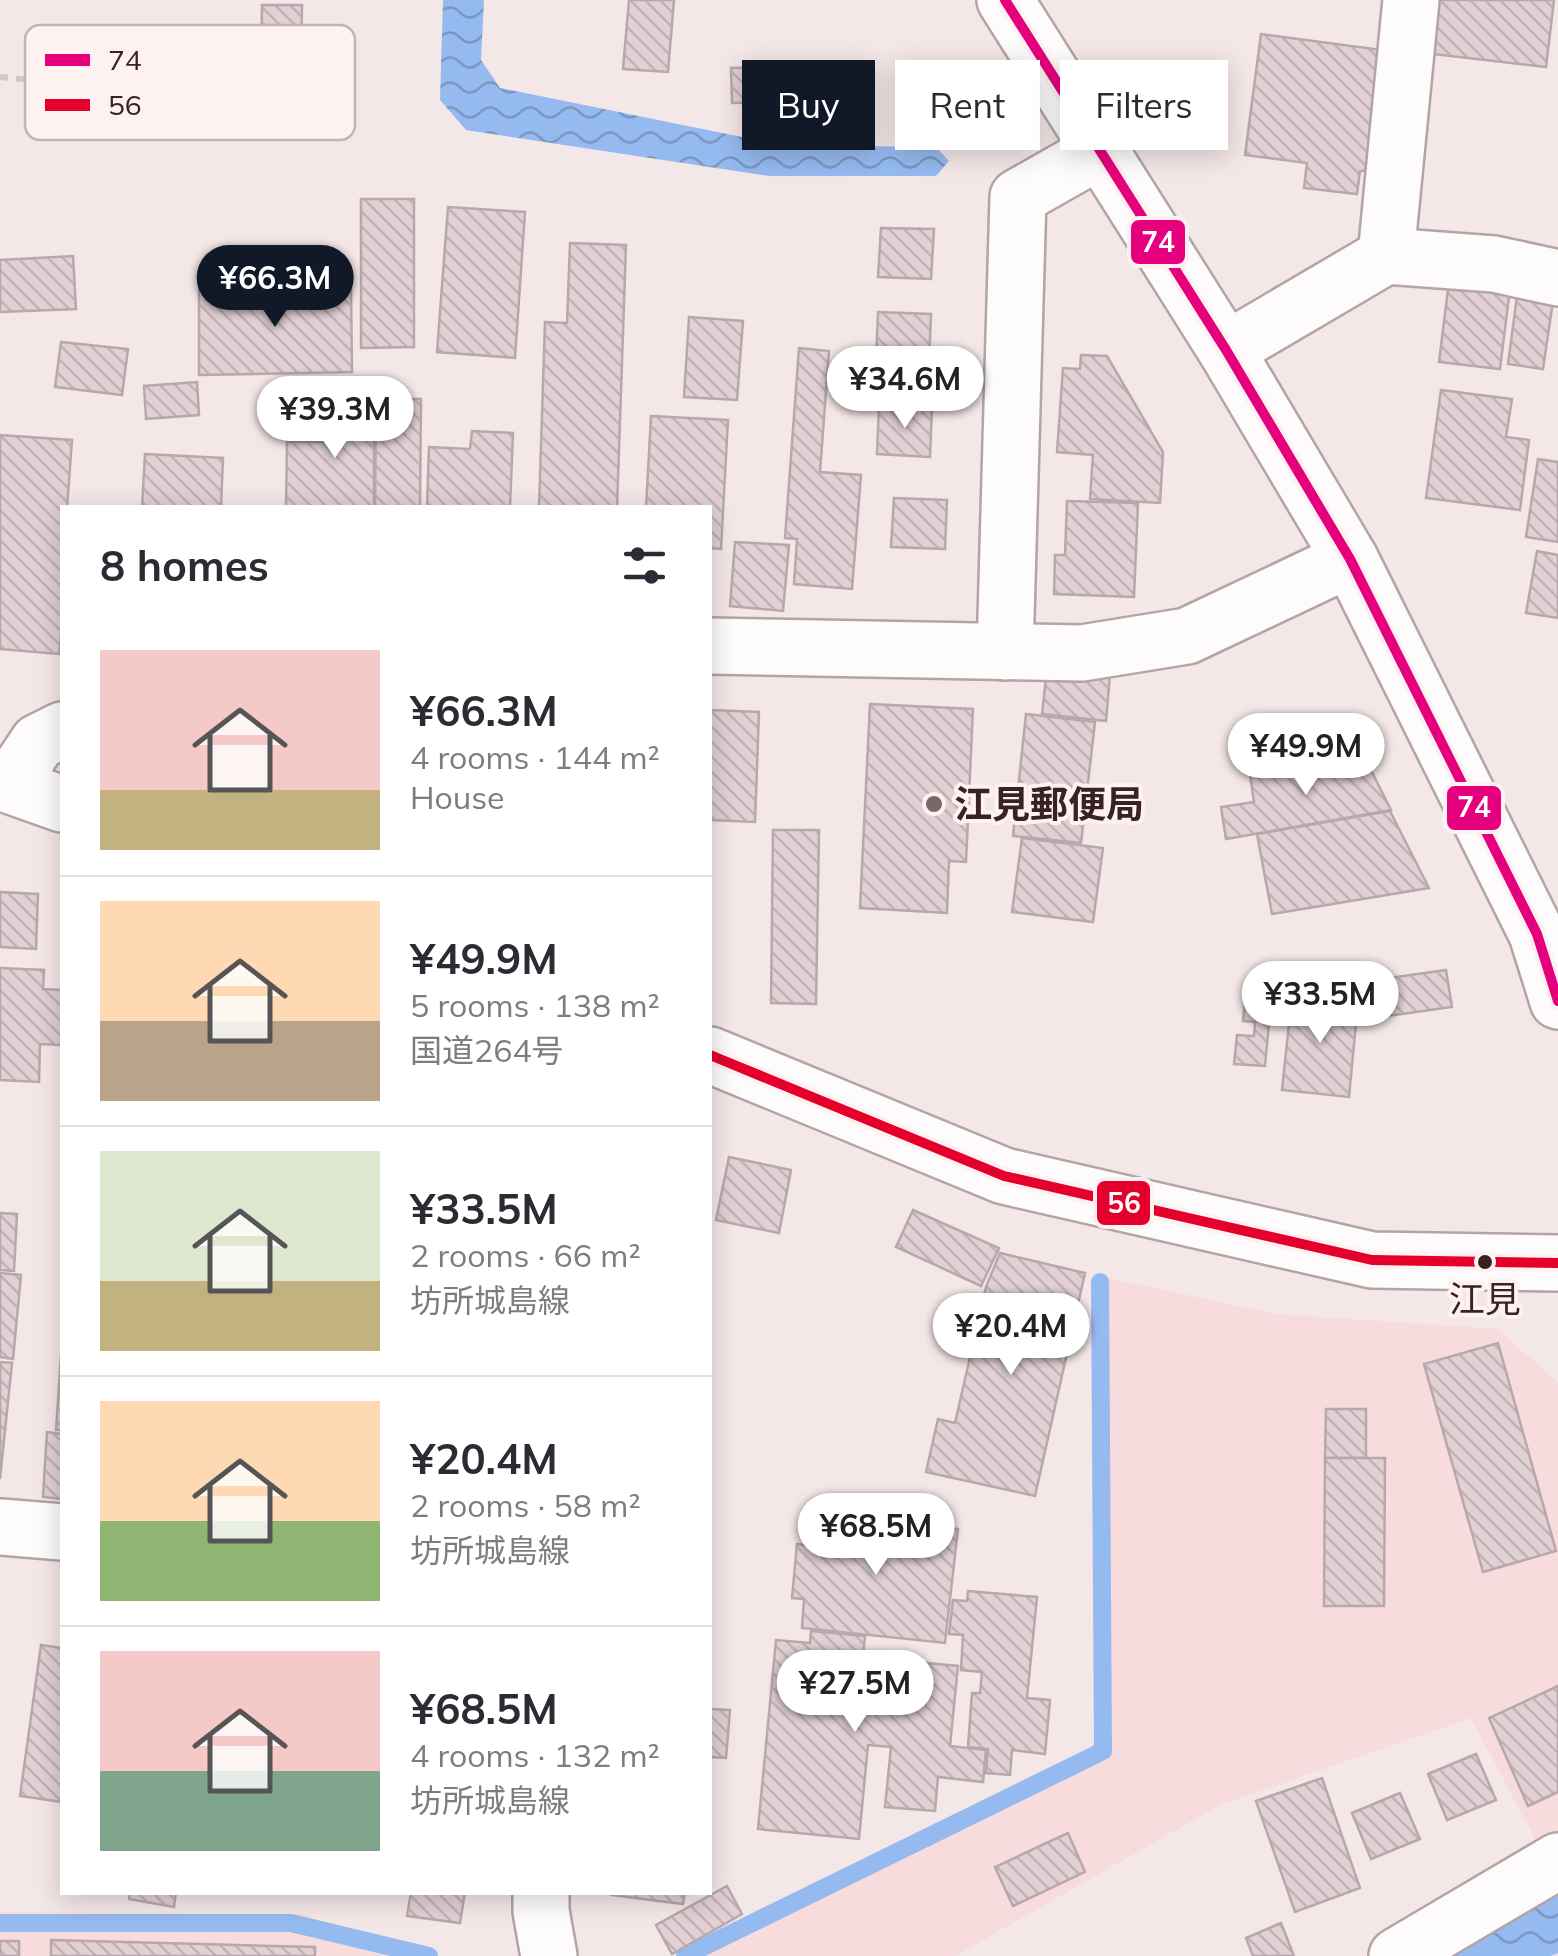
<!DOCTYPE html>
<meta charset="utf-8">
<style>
body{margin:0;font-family:Mulish,"Noto Sans JP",sans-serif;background:#f2f2f3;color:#2b2b33;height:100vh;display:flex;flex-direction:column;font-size:38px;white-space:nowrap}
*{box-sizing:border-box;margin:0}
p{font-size:32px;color:#7c7c81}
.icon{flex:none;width:55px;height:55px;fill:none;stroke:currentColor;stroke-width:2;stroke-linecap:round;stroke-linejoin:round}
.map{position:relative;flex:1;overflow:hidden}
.sheet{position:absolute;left:60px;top:505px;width:652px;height:1390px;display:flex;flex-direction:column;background:#fff;border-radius:0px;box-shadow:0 5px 25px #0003}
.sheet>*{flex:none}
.banner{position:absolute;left:742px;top:60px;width:665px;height:90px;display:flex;gap:20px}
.price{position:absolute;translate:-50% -85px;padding:0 22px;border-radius:35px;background:#fff;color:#222;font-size:32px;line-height:65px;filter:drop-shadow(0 2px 5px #0008)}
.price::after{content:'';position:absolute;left:50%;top:60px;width:30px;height:22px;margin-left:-15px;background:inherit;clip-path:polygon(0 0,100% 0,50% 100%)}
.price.selected{background:#111827;color:#fff}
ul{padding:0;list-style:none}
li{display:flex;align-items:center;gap:30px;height:250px;padding:0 40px}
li+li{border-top:2px solid #e1e1e2}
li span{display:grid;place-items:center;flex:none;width:280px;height:200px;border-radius:0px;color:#555}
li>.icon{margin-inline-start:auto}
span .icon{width:120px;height:120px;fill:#fffc;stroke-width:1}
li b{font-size:42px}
h2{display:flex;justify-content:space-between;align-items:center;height:120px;padding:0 40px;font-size:42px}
.chip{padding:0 35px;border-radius:0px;background:#fff;box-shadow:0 5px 25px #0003;font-size:35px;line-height:90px}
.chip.selected{background:#111827;color:#fff}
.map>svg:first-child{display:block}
.built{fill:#f8dbdc}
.water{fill:url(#water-waves)}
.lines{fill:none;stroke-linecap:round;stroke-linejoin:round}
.stream{stroke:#95baf0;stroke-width:18}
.building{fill:url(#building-back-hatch);stroke:#b8a8ac;stroke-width:2.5}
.street-casing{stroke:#b4a4a4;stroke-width:60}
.secondary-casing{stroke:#b4a4a4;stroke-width:60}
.highway-casing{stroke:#b4a4a4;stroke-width:60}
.path{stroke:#cec8c9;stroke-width:6;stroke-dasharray:8 8;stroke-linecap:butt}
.street{stroke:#fdfbfb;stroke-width:55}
.secondary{stroke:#fdfbfb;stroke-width:55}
.highway{stroke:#fdfbfb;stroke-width:55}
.bus-1-casing{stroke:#fef1f2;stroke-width:18}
.bus-2-casing{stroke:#fef1f2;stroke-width:18}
.bus-1{stroke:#e5007d;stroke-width:10}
.bus-2{stroke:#e4002b;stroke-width:10}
.poi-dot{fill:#7a6768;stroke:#fef1f2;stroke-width:4}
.bus-dot{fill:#392223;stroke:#fef1f2;stroke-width:4}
.labels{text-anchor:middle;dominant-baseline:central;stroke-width:8;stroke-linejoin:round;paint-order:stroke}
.bus-label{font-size:36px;fill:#392223;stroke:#fef1f2}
.poi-label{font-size:38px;font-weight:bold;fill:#392223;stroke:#fef1f2;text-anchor:start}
.key{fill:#fef1f2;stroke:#c3b3b4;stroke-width:2.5}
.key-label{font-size:28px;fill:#392223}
.line-badge{stroke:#fef1f2;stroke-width:4}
.badge-label{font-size:28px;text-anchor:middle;font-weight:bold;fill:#fff}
</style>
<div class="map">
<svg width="1558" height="1956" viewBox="0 0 1558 1956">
<defs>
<pattern id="water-waves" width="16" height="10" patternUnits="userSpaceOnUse" patternTransform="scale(2.5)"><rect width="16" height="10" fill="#95baf0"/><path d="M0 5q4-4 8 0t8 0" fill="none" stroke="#7b97c2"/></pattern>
<pattern id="building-back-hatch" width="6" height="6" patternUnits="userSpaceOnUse" patternTransform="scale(2.5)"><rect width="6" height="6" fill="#e1d0d4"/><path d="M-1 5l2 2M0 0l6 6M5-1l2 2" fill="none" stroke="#c2b2b6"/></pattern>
</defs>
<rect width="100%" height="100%" fill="#f4e7e7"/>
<g class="built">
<polygon points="1103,1277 1276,1314 1498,1329 1558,1383 1558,1956 1437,1956 1558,1882 1471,1718 1220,1805 955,1956 696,1956 1105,1752"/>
<polygon points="0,1912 301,1914 416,1956 0,1956"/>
</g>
<g class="water">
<polygon points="443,0 484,0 481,60 500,88 781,145 936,147 949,161 936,176 769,176 466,130 440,100"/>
<polygon points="1558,1882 1558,1953 1551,1956 1437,1956"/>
</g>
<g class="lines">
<g class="stream">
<polyline points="0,1923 291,1923 429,1956"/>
<polyline points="685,1956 1103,1751 1100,1282"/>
</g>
</g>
<g class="building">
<polygon points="629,0 674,0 668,72 623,69"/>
<polygon points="1430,0 1554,0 1546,67 1424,53"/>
<polygon points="262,5 302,5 301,63 261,62"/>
<polygon points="1261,34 1382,50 1365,171 1360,171 1357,194 1304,188 1307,163 1245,155"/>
<polygon points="802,66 803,102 732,103 731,68"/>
<polygon points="361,199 414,199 414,347 361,348"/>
<polygon points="448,207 525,212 515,358 437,352"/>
<polygon points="881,228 934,229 931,279 878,277"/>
<polygon points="570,243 626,245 617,508 539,508 545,322 567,323"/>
<polygon points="73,256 76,309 0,312 0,260"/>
<polygon points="1449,281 1510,289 1500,369 1439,362"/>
<polygon points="351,285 352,372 199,375 199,287"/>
<polygon points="1517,296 1553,301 1543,369 1508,364"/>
<polygon points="878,312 931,314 929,364 876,361"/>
<polygon points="689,317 743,321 737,400 684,397"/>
<polygon points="61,342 128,349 122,395 55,387"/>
<polygon points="799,348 829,351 820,472 861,475 852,589 794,584 797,539 785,538"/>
<polygon points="1081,355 1107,356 1163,452 1160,503 1090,499 1093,455 1057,452 1063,368 1080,369"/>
<polygon points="197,382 199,415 146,419 144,386"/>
<polygon points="1441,390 1512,399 1506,437 1529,440 1520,510 1426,498"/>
<polygon points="376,399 421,399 420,508 375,508"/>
<polygon points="320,402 374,402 374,508 286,508 287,442 320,442"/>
<polygon points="879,405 932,407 930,457 877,454"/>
<polygon points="651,416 728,420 721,549 710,548 710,508 646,508"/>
<polygon points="472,431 513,433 510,508 427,508 429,447 470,449"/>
<polygon points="0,435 72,440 67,508 62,508 62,624 59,654 0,649"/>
<polygon points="145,454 223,458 221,508 142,508"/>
<polygon points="1538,459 1558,462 1558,542 1526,537"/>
<polygon points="894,498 947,500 945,549 891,547"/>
<polygon points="1067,501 1138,503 1134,597 1054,594 1055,555 1065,555"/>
<polygon points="735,542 789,545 783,611 730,606"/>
<polygon points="1537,551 1558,555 1558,618 1526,613"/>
<polygon points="1047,669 1110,675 1106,721 1042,714"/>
<polygon points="870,704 973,709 966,862 949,861 947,913 860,908"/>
<polygon points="710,710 759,712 755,822 710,820"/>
<polygon points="1026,714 1095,722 1081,843 1013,836"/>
<polygon points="1365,758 1391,810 1226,839 1221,807 1254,802 1250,774"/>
<polygon points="1390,811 1429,888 1272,914 1257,834"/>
<polygon points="773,830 819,830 816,1004 771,1003"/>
<polygon points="1022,838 1103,848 1093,922 1012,912"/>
<polygon points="0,892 38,894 36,949 0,947"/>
<polygon points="0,968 44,970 43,989 62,990 61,1045 40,1044 39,1082 0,1080"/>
<polygon points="1446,970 1452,1007 1366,1019 1361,982"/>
<polygon points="1292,996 1358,1002 1349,1097 1282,1090"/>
<polygon points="1245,999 1271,1003 1265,1066 1234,1064 1237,1035 1254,1036 1255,1022 1243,1021"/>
<polygon points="729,1157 791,1170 779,1233 716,1220"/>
<polygon points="913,1210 999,1248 981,1286 896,1247"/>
<polygon points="0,1213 17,1214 14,1271 0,1270"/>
<polygon points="1000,1253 1085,1273 1035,1496 926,1472 938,1419 955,1423 986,1287"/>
<polygon points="0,1273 21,1275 13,1359 0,1357"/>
<polygon points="62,1341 62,1430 56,1430"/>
<polygon points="1498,1343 1556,1551 1483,1572 1424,1364"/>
<polygon points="0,1362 12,1363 0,1479"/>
<polygon points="1326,1409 1366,1409 1366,1458 1325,1458"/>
<polygon points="47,1432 62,1434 62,1499 43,1497"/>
<polygon points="1325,1458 1385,1458 1384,1606 1324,1606"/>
<polygon points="814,1514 958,1529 945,1643 802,1628 804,1599 792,1598 797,1544 810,1546"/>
<polygon points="968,1591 1037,1597 1027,1698 1050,1700 1045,1754 1012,1750 1010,1775 986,1773 988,1749 968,1747 972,1693 980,1693 982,1672 961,1670 963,1635 949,1634 953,1600 967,1601"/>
<polygon points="811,1631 865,1636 863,1657 958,1666 950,1746 986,1750 983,1782 938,1777 935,1811 885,1807 891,1747 868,1745 859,1839 758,1829 776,1640 810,1643"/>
<polygon points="41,1645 62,1648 62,1802 20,1796"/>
<polygon points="1558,1686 1558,1792 1528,1806 1489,1718"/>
<polygon points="710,1709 730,1710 726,1758 710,1757"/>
<polygon points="1476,1754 1496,1800 1447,1820 1428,1774"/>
<polygon points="1322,1778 1360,1888 1295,1912 1256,1801"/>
<polygon points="1400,1793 1420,1839 1371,1859 1352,1813"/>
<polygon points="1068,1833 1085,1872 1013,1906 995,1867"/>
<polygon points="727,1886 742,1914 672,1954 656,1925"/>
<polygon points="130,1892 176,1892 174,1907 129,1899"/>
<polygon points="411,1892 465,1892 460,1923 407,1916"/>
<polygon points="611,1892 685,1892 683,1904 611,1895"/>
<polygon points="1281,1923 1294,1956 1253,1956 1246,1938"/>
<polygon points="51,1940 315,1947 315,1956 51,1956"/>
<rect x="0" y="1941" width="19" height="15"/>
</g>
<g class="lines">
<defs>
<g id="street">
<polyline points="1386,256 1411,0"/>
<polyline points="1226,350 1386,256 1494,264 1558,278"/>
<polyline points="710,646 1082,653 1187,636 1350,559"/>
<polyline points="1005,652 1018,197 1101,150"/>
<polyline points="10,784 38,742 62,730"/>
<polyline points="0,1527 62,1532"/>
<polyline points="541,1892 541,1911 549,1956"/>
<polyline points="1397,1956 1558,1861"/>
</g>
<g id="secondary">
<polyline points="0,782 62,804"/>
<polyline points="710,1055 1004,1176 1372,1260 1558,1263"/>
</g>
<polyline id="highway" points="1005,0 1226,350 1350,559 1537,934 1558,1001"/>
</defs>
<use href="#street" class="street-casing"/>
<use href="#secondary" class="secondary-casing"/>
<use href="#highway" class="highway-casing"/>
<polyline class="path" points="0,77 63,83"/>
<use href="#street" class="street"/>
<use href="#secondary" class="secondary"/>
<use href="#highway" class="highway"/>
<defs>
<polyline id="bus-1" points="1005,0 1226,350 1350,559 1537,934 1558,1001"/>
<polyline id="bus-2" points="710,1055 1004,1176 1372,1260 1558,1263"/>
</defs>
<use href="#bus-1" class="bus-1-casing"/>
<use href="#bus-2" class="bus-2-casing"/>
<use href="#bus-1" class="bus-1"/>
<use href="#bus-2" class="bus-2"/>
</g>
<circle class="poi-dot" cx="934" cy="804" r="10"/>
<circle class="bus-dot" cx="1485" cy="1262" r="9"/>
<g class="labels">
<g class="bus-label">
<text x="1485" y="1298">江見</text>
</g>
<g class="poi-label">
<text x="954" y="804">江見郵便局</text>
</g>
</g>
<rect x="25" y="25" width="330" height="115" rx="15" class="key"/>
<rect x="45" y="54" width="45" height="12" fill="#e5007d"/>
<rect x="45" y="99" width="45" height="12" fill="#e4002b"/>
<g class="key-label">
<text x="108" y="70">74</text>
<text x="108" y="115">56</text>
</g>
<g class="line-badge">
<rect x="1129" y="218" width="58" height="48" rx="10" fill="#e5007d"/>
<rect x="1445" y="784" width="58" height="48" rx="10" fill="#e5007d"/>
<rect x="1095" y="1179" width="57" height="48" rx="10" fill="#e4002b"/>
</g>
<g class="badge-label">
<text x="1158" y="252">74</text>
<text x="1474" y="817">74</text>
<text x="1124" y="1213">56</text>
</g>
</svg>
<b class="price selected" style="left:275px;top:330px">¥66.3M</b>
<b class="price" style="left:905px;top:431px">¥34.6M</b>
<b class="price" style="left:335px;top:461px">¥39.3M</b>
<b class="price" style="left:1306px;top:798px">¥49.9M</b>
<b class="price" style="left:1320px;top:1046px">¥33.5M</b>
<b class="price" style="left:1011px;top:1378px">¥20.4M</b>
<b class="price" style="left:876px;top:1578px">¥68.5M</b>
<b class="price" style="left:855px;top:1735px">¥27.5M</b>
<div class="banner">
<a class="chip selected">Buy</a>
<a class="chip">Rent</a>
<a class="chip">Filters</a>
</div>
<section class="sheet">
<h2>8 homes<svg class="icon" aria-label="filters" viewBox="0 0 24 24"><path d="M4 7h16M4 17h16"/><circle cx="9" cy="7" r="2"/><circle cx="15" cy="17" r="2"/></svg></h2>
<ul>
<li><span style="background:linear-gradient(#f6c9c9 70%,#c2b280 0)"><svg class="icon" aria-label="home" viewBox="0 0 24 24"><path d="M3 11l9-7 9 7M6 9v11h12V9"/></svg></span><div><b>¥66.3M</b><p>4 rooms · 144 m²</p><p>House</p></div></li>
<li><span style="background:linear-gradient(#ffd9b3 60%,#b9a48a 0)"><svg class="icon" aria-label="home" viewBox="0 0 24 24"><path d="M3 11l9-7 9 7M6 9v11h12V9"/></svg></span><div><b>¥49.9M</b><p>5 rooms · 138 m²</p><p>国道264号</p></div></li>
<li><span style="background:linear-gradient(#dfe7d0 65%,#c2b280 0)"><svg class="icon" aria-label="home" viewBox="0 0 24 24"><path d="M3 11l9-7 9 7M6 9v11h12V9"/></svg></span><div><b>¥33.5M</b><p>2 rooms · 66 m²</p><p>坊所城島線</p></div></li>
<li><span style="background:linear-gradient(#ffd9b3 60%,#8fb573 0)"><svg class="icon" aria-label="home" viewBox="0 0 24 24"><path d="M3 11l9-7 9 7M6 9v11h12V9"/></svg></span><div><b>¥20.4M</b><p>2 rooms · 58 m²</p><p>坊所城島線</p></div></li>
<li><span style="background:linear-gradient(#f6c9c9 60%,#7fa58c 0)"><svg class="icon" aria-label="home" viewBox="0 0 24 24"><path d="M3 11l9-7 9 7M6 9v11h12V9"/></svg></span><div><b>¥68.5M</b><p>4 rooms · 132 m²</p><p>坊所城島線</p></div></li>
</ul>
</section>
</div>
